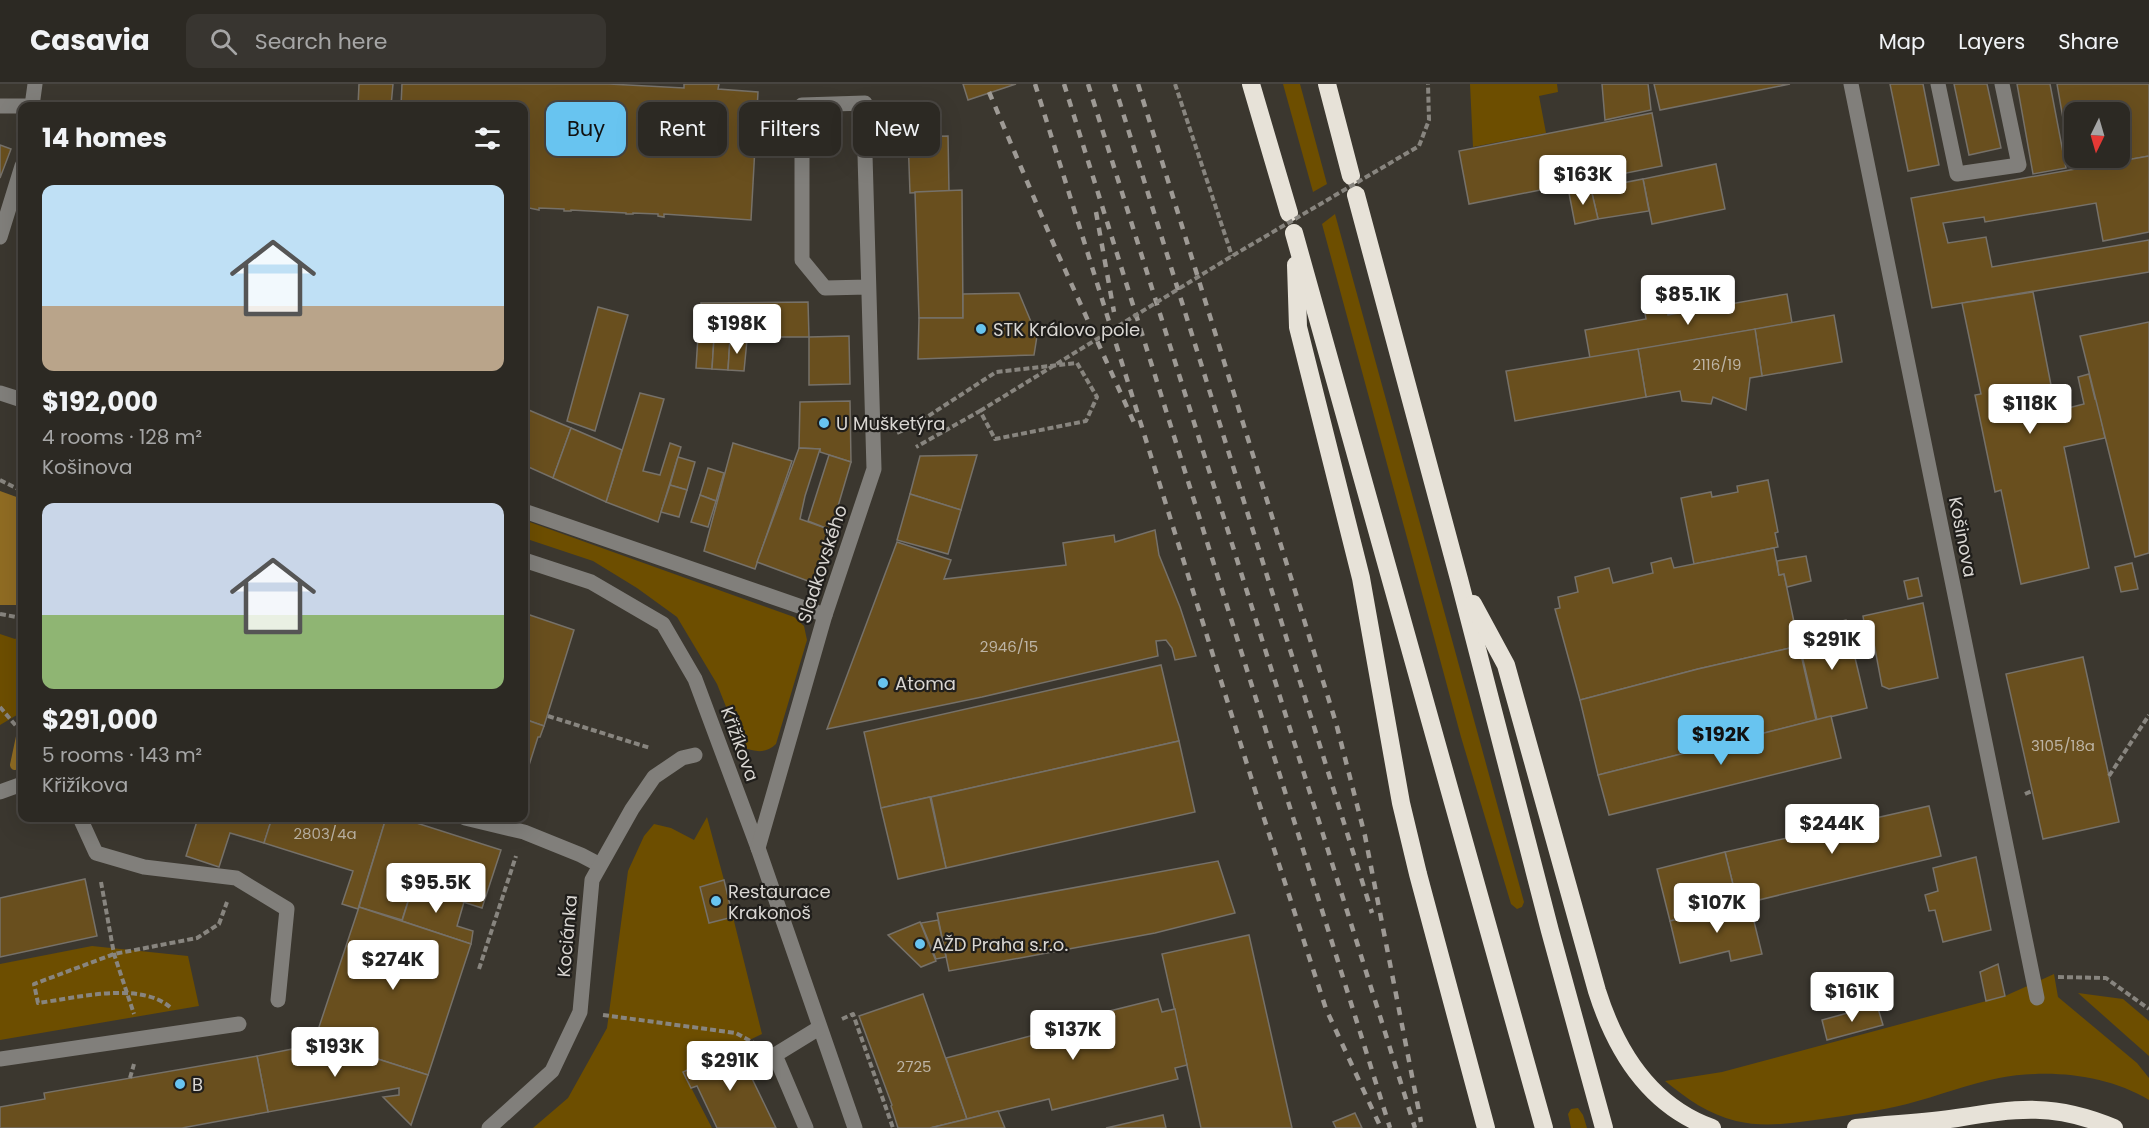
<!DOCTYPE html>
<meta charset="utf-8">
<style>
body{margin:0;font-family:Poppins,sans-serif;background:#383530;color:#f1f3f6;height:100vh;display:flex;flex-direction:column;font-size:22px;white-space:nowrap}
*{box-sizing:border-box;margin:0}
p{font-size:20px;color:#a6a6a6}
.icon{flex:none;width:33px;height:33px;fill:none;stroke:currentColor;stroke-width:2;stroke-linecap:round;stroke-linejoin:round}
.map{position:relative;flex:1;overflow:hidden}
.details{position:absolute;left:18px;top:18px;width:510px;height:720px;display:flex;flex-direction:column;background:#2c2923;border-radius:12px;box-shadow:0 6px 24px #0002,0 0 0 2px #484541}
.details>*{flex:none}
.banner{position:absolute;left:546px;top:18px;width:570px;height:54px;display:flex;gap:12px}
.needle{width:39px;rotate:185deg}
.buttons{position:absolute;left:2064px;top:18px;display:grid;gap:12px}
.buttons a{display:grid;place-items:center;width:66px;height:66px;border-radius:12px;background:#2c2923;box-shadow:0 6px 24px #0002,0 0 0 2px #484541;font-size:30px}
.price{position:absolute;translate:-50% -51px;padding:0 14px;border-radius:6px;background:#fff;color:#222;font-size:20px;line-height:39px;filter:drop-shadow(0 2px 3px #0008)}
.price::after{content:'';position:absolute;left:50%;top:36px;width:18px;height:14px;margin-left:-9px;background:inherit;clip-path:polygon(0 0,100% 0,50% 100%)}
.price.active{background:#68c4f0;color:#111}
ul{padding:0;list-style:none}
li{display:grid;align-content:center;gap:12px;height:318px;padding:0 24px}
li span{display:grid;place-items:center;height:186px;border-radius:12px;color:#555}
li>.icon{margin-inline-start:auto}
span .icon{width:108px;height:108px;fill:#fffc;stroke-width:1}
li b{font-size:26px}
h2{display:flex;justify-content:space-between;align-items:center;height:72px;padding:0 24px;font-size:26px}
.chip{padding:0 21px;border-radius:12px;background:#2c2923;box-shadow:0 6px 24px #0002,0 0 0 2px #484541;font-size:21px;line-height:54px}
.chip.active{background:#68c4f0;color:#111}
header{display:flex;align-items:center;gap:36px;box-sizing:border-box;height:84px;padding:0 30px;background:#2c2923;border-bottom:2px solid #484541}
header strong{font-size:28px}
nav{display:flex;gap:33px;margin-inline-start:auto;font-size:21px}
.search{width:420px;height:54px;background:#383530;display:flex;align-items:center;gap:15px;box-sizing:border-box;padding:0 21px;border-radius:12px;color:#a6a6a6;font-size:22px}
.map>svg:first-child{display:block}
.green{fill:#6d4e00}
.water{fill:#906c23}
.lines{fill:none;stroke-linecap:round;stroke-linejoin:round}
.stream{stroke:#906c23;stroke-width:10}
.building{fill:#694f1e;stroke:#767169;stroke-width:1.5;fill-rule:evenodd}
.path{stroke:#88857f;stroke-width:4;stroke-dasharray:6 3;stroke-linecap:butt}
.minor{stroke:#817f7b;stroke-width:15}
.highway{stroke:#e7e2d8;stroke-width:18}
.rail{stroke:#9e9a95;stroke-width:4.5;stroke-dasharray:8 8;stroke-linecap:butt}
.path-bridge{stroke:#88857f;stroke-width:4;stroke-dasharray:6 3;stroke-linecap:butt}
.poi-dot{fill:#68c4f0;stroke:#201e1b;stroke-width:2}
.labels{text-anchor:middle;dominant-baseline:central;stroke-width:4.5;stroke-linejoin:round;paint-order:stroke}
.number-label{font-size:15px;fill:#bdb4a5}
.poi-label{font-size:18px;fill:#d9d6d2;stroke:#201e1b;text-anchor:start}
.street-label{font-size:18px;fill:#d9d6d2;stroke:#201e1b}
</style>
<header>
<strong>Casavia</strong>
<div class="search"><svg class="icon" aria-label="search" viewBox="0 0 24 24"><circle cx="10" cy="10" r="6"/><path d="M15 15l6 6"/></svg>Search here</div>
<nav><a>Map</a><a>Layers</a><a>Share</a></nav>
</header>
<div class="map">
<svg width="2149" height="1044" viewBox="0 0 2149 1044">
<rect width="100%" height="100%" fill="#3b372f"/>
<g class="green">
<polygon points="1283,0 1300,0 1327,100 1313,108"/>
<polygon points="1470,0 1557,0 1558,8 1539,12 1546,49 1473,63"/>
<polygon points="1335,130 1524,818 1522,823 1517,825 1511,820 1461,653 1322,140"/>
<path d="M524,436L794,533L804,542L807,556L776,660C765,670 756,668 742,663L717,600L677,533L637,504L593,477L524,454Z"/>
<polygon points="0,550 15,555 22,551 22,628 0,641"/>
<polygon points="707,733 724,796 700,803 709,839 733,833 762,950 683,988 712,1044 533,1044 568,1014 607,944 628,787 644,752 654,740 671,744 694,756"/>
<polygon points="92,862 188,872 199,922 0,956 0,880"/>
<path d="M2054,890L2058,913L2137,979L2149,994V1016C2105,990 2049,985 1999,994C1968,1000 1938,1012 1907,1020C1879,1027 1850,1031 1822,1035C1793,1039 1765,1044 1736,1037C1708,1030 1687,1015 1665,997L1722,988L2005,912Z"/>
<polygon points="2078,909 2123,915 2149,937 2149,972"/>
<polygon points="1578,1024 1583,1031 1587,1044 1571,1044 1568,1030 1571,1025"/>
</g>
<polygon class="water" points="0,407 22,415 22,521 0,521"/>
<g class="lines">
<polyline class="stream" points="15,681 22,648"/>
</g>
<g class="building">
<polygon points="359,0 393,0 391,22 358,22"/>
<polygon points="402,0 609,0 684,4 684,0 719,0 718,5 758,8 751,136 664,130 664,133 658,132 658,130 633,129 633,130 626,130 626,129 571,126 571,127 564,127 564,125 539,124 539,126 524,123 524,22 401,22"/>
<polygon points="963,0 1016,0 968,16"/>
<polygon points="1602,0 1648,0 1651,26 1605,36"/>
<polygon points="1654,0 1790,0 1660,26"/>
<polygon points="1890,0 1923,0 1939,81 1908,87"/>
<polygon points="1954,0 1987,0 2001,64 1969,71"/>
<polygon points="2017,0 2050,0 2066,84 2033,90"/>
<path d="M2057,0H2149V72L2072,86ZM2074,28H2120V74H2074Z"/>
<polygon points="1652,29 1662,82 1469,120 1459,67"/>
<polygon points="948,52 949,107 910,109 908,53"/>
<polygon points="0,61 11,65 0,94"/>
<polygon points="2149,72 2149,148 2103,157 2096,119 1985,138 1984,133 1943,139 1948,159 1986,153 1992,183 2149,156 2149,188 1932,224 1911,114"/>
<polygon points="1716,80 1725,125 1652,140 1643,95"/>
<polygon points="1643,95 1649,127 1598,135 1591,105"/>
<polygon points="1591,105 1598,135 1575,140 1569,109"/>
<polygon points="962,106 963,234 919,234 915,108"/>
<polygon points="2033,208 2056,327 2084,320 2078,293 2089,290 2095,315 2097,314 2105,354 2064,363 2089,484 2021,500 2001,406 1995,408 1975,311 1981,310 1962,219"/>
<polygon points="1019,209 1037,252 1034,271 918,275 919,234 963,234 963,210"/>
<polygon points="1787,210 1792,239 1590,274 1585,246 1646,235 1645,229 1667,226 1668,231"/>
<polygon points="808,218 809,253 701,253 701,219"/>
<polygon points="598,223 628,231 595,347 567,337"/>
<polygon points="1834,231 1842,278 1762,292 1755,245"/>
<polygon points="2149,238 2149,469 2135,473 2080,252"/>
<polygon points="1755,245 1762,292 1750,294 1746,326 1713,313 1711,320 1682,317 1680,307 1646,313 1638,265"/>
<polygon points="698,252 714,254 712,285 696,284"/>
<polygon points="849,252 850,300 809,301 809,253"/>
<polygon points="714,254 730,255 728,286 712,285"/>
<polygon points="730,255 747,256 744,287 728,286"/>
<polygon points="1638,265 1646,313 1515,337 1506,287"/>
<polygon points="640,309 664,315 643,387 660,391 670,359 681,363 658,438 606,418"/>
<polygon points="850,317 851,378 820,368 820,365 799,364 800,318"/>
<polygon points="524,324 571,344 553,394 524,381"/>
<polygon points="571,344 622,366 606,418 553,394"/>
<polygon points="733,359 792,377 755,485 704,467"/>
<polygon points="799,364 820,365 805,412 800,435 831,446 816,500 757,478"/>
<polygon points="829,371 851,378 831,446 808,437"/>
<polygon points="977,371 961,426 910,410 920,372"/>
<polygon points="678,373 695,378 687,406 670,401"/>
<polygon points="708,384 724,389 716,417 700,411"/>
<polygon points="1768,396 1778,448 1775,449 1778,463 1694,480 1681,414 1711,408 1712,413 1738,408 1737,402"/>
<polygon points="670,401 687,406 679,433 661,428"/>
<polygon points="910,410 961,426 948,470 897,456"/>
<polygon points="700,411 716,417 708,443 691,438"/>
<polygon points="1155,446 1159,471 1180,523 1196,572 1175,576 1172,564 1166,556 1156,557 1158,572 982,613 827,645 897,458 951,476 944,495 1066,481 1063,459 1114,451 1115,458"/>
<polygon points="1774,464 1779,491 1784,490 1799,562 1698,585 1580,616 1555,525 1560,524 1558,513 1578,508 1575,493 1609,484 1613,499 1653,489 1651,479 1671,474 1674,484"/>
<polygon points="1806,472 1811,497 1787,503 1784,490 1779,491 1777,477"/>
<polygon points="2132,479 2138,505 2121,508 2115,483"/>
<polygon points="1918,494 1922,512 1908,515 1904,497"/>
<polygon points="1923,519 1938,594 1889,605 1882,602 1872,549 1866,550 1863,532"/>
<polygon points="524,529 574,546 544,642 524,635"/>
<polygon points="1846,536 1867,624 1817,636 1797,550"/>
<polygon points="1799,562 1816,636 1598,691 1580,616 1698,585"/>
<polygon points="2083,573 2119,738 2043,755 2006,590"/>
<polygon points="1161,581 1179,657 881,724 864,648"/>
<polygon points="1831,632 1841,674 1609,731 1598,691"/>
<polygon points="524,635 544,642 540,653 538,653 524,697"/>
<polygon points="1179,657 1195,728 946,784 931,713"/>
<polygon points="930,713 946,784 898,795 881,724"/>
<polygon points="1929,722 1941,772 1738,821 1725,768"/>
<polygon points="198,734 272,734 264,759 230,749 219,783 186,772"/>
<polygon points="272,734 386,734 358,825 342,820 353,787 264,759"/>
<polygon points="386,734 401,734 501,766 482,824 413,802 402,836 359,823"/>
<polygon points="1725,768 1738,821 1670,837 1657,785"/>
<polygon points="1976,773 1991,846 1943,858 1935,826 1929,827 1925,811 1938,807 1933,784"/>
<polygon points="1218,777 1235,829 1155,849 949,887 937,829"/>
<polygon points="85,795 97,852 0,873 0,814"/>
<polygon points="724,796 733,833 709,839 700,803"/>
<polygon points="413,802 464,818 457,842 473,847 471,860 402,837"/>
<polygon points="1749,817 1762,870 1731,877 1729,867 1680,879 1670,837"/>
<polygon points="359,823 471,860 428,991 315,955"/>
<polygon points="938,836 946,873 936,875 921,839"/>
<polygon points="920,838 936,877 921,883 888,851"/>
<polygon points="1249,851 1292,1044 1201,1044 1162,870"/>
<polygon points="1998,880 2005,912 1986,917 1980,888"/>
<polygon points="923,910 967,1035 930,1044 898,1044 891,1022 892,1021 859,932"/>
<polygon points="1158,915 1162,928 1175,925 1187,981 1175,984 1178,995 1052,1026 1049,1015 967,1035 946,974 1034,951 1033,946"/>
<polygon points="1877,921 1883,941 1827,956 1822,936"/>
<polygon points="315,955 428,991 411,1041 383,1013 399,1011 399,1004 268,1028 257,972 312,961"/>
<polygon points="737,962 744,978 776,1044 717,1044 697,1002 691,1004 683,988"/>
<polygon points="257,972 268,1028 182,1044 0,1044 0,1023 45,1015 44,1009"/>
<polygon points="998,1027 1005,1044 930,1044 967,1035"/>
<polygon points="1355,1029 1362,1044 1336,1044 1333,1038"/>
<polygon points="1163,1031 1166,1044 1106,1044"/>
</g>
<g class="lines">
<g class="path">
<polyline points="1175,0 1232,172"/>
<polyline points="897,349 916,340 996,288 1077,279 1097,313 1086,337 995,355 980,327 916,363"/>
<polyline points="0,396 22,407"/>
<polyline points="0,530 22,534"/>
<polyline points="0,623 22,649"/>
<polyline points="548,632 650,664"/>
<polyline points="2109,692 2149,631"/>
<polyline points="2025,710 2032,707"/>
<polyline points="101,798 114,870 134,930"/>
<polyline points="479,885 516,772"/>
<polyline points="2058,893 2106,894 2149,925"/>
<path d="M170,923C139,897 76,914 38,919L34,900L114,870L197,854L219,840L227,818"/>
<polyline points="603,931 736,949 754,959"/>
<polyline points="842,935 853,930 893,1044"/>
<polyline points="130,994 134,980"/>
</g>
<g class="minor">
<polyline points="1851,0 2037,914"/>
<polyline points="1938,0 1957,90 2019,81 2002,0"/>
<polyline points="0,22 32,22"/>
<polyline points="32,22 35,0"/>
<polyline points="0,153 22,82"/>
<polyline points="0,309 22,316"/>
<polyline points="524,427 825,531"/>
<polyline points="524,476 591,498 663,540 695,595 758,764 855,1044"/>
<polyline points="0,708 22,700"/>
<polyline points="80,734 96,769 144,783 236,794 287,825 278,916"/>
<polyline points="465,734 524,748 581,771 600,781"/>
<polyline points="758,764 825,531 874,385 865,71 865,19 802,21 802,176 825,204 868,203"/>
<polyline points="0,975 239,940"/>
<polyline points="489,1044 552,987 580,928 592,796 632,725 654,693 682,674 695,671"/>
<polyline points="806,1044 775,971 819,944"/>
</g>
<g class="highway">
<polyline points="1251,0 1289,129"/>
<polyline points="1327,0 1351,92"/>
<polyline points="1356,111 1459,495 1550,847 1604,1044"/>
<polyline points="1294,149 1544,1044"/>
<polyline points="1296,181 1298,243 1361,494 1401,719 1418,790 1486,1044"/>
<path d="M1473,520L1506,581L1597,907C1616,967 1650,1022 1712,1044"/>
<path d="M1856,1044C1890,1040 1924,1039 1957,1034C2017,1024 2055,1019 2114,1044"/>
</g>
<g class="rail">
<polyline points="1035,0 1260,722 1326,925 1381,1044"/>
<polyline points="1064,0 1390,1044"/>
<polyline points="1088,0 1415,1044"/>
<polyline points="1114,0 1372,829"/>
<polyline points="1138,0 1336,639 1365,752 1421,1038"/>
<polyline points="989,8 1057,168 1136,343"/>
<polyline points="1096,128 1114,228"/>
</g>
<polyline class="path-bridge" points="980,327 1232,172 1419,62 1429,36 1428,0"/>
</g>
<g class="poi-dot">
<circle cx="981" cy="245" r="6"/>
<circle cx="824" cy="339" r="6"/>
<circle cx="883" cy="599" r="6"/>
<circle cx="716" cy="817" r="6"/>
<circle cx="920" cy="860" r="6"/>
<circle cx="180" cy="1000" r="6"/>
</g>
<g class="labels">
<g class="number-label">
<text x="1717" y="280">2116/19</text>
<text x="1009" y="562">2946/15</text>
<text x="2063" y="661">3105/18a</text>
<text x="325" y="749">2803/4a</text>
<text x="914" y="982">2725</text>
</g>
<g class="poi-label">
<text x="993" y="245">STK Královo pole</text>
<text x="836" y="339">U Mušketýra</text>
<text x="895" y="599">Atoma</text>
<text x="728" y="807">Restaurace<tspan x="728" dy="21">Krakonoš</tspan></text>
<text x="932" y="860">AŽD Praha s.r.o.</text>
<text x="192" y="1000">B</text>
</g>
<g class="street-label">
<text transform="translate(1963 453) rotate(79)">Košinova</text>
<text transform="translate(822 480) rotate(-72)">Sladkovského</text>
<text transform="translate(740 660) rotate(70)">Křižíkova</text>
<text transform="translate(567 852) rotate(-85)">Kociánka</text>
</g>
</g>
</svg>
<div class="buttons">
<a><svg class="needle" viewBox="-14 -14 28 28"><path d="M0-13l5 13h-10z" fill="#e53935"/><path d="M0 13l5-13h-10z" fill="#a6a6a6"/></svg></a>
</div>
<b class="price" style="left:1583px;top:122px">$163K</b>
<b class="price" style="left:1688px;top:242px">$85.1K</b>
<b class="price" style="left:737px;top:271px">$198K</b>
<b class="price" style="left:2030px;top:351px">$118K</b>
<b class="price" style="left:1832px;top:587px">$291K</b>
<b class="price active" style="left:1721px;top:682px">$192K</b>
<b class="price" style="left:1832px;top:771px">$244K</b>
<b class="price" style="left:436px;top:830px">$95.5K</b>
<b class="price" style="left:1717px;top:850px">$107K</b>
<b class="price" style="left:393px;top:907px">$274K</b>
<b class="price" style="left:1852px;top:939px">$161K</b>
<b class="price" style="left:1073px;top:977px">$137K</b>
<b class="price" style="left:335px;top:994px">$193K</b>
<b class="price" style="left:730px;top:1008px">$291K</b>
<div class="banner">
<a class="chip active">Buy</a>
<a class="chip">Rent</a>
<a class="chip">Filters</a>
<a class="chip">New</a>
</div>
<section class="details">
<h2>14 homes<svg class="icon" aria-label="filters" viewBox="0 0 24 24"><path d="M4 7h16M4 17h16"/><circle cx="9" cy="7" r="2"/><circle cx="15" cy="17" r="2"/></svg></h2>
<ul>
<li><span style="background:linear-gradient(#bfe0f5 65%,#b9a48a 0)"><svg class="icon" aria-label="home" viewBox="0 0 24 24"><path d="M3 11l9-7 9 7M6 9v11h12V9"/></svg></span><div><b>$192,000</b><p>4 rooms · 128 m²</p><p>Košinova</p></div></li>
<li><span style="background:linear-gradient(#c9d6e8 60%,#8fb573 0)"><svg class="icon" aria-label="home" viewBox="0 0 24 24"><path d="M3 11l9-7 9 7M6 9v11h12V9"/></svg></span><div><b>$291,000</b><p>5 rooms · 143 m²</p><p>Křižíkova</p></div></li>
</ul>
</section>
</div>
